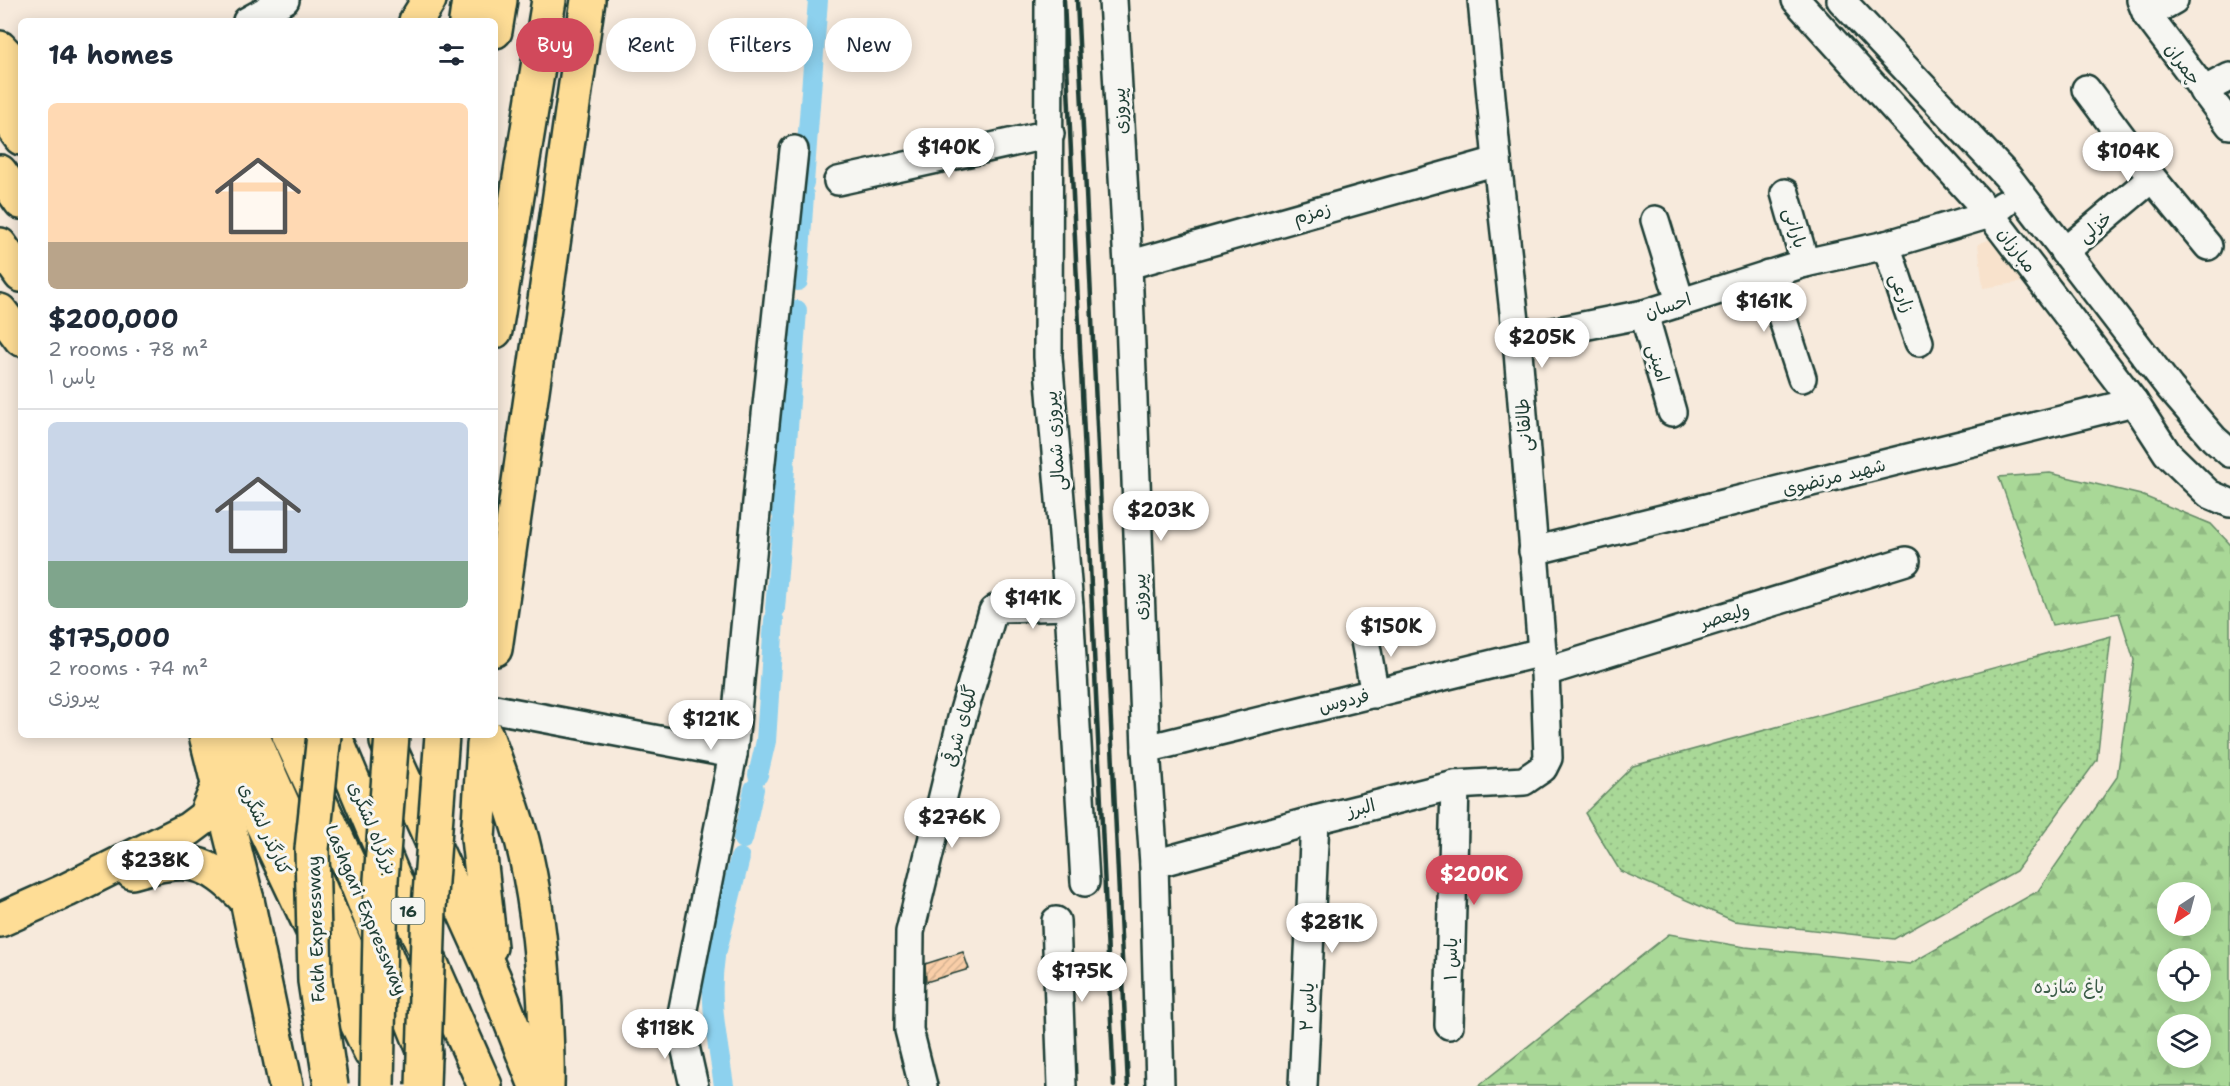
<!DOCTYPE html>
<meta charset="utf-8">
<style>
body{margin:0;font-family:"Shantell Sans","Playpen Sans Arabic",sans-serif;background:#f2f2f3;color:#1f2937;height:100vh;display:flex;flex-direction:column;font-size:22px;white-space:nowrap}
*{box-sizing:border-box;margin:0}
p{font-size:20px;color:#747a83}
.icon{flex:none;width:33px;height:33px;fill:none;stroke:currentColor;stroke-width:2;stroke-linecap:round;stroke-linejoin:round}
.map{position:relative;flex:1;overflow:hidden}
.panel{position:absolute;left:18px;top:18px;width:480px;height:720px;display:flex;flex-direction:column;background:#fff;border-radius:9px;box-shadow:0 3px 15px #0003}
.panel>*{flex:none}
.top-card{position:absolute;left:516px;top:18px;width:570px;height:54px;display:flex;gap:12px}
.needle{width:39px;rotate:216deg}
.fabs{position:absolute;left:2157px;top:882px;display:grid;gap:12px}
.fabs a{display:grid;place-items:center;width:54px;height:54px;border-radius:50%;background:#fff;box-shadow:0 3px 15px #0003;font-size:30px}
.price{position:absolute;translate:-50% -51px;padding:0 14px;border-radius:21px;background:#fff;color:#222;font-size:20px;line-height:39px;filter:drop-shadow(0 2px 3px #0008)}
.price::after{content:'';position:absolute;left:50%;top:36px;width:18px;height:14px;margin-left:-9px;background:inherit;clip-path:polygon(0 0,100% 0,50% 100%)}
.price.active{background:#d1495b;color:#fff}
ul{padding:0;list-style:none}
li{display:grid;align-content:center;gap:12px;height:318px;padding:0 30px}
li+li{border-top:2px solid #e0e1e3}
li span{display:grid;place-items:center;height:186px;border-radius:9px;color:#555}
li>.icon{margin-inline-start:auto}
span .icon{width:108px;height:108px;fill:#fffc;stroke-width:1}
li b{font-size:26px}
h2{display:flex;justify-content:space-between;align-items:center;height:72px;padding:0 30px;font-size:26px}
.pill{padding:0 21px;border-radius:27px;background:#fff;box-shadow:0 3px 15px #0003;font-size:21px;line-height:54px}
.pill.active{background:#d1495b;color:#fff}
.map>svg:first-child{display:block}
.built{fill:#f8e2cc}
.forest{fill:url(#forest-firs);stroke:#648a66;stroke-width:1.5;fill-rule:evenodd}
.garden{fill:url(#garden-dots);stroke:#648a66;stroke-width:1.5}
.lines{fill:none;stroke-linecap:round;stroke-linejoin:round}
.canal{stroke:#8dd1ee;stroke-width:20}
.building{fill:url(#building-hatch);stroke:#1f3d34;stroke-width:1.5}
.minor-casing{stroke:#1f3d34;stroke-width:32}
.major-casing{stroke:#1f3d34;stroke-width:38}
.highway-casing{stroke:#1f3d34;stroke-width:38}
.minor{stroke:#f6f6f2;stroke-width:27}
.major{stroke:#fedd96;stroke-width:33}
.highway{stroke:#fedd96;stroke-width:33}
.rail{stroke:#1f3d34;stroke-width:4.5}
.highway-bridge-casing{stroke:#1f3d34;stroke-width:38;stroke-linecap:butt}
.highway-bridge{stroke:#fedd96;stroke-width:33}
.labels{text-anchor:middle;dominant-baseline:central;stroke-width:6;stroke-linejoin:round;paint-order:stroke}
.shield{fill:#f6f6f2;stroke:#60746d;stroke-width:1.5}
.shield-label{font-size:16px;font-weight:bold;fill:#1f3d34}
.street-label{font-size:18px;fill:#1f3d34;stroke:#f6f6f2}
.park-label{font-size:18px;fill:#3b5c48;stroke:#f6f6f2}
</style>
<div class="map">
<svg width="2230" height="1086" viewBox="0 0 2230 1086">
<defs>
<pattern id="forest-firs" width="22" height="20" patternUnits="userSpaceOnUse" patternTransform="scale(1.5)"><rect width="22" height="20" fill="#a9d897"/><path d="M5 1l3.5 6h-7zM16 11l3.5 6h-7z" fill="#91ba83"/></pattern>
<pattern id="garden-dots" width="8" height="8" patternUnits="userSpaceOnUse" patternTransform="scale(1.5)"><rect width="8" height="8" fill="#a9d897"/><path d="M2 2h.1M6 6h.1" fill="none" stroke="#91ba83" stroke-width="1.8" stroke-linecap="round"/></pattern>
<pattern id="building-hatch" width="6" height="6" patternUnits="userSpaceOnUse" patternTransform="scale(1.5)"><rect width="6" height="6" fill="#f9cea8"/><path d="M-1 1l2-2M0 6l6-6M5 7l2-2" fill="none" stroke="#d5b291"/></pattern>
</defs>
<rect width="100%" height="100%" fill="#f7eadc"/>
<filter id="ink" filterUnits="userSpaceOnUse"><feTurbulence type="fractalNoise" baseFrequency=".0167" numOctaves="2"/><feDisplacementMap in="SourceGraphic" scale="12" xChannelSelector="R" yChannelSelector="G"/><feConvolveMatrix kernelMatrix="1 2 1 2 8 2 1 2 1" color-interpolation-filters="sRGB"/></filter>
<g filter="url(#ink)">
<polygon class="built" points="1998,236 2023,282 1983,288 1978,244"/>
<path class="forest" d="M2050,473L2141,495L2211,524L2230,544V1086H1478L1669,934L1745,947L1910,964L2038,891L2117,777L2134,660L2119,613L2052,625L1999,477ZM2168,892H2200V926H2168ZM2168,958H2200V992H2168ZM2168,1024H2200V1058H2168Z"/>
<polygon class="garden" points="2111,636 2097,760 2016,871 1894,939 1734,921 1620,871 1585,813 1633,766"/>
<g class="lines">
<g class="canal">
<polyline points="804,183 818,0"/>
<polyline points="798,281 804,195"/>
<polyline points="792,378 797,310"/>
<polyline points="786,456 791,387"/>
<polyline points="782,514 785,467"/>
<polyline points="775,609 782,523"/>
<polyline points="758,775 766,741 774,620"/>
<polyline points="743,839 754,789"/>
<polyline points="717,950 740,858"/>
<path d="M715,957C708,1001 718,1043 724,1086"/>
</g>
</g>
<polygon class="building" points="963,952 969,969 926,982 925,964"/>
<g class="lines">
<defs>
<g id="minor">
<polyline points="1049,0 1048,357 1069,606 1085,882"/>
<polyline points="1113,0 1128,265 1146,749 1154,864 1160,1086"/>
<polyline points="1796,0 1990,214 2134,402 2167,453 2209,494 2230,503"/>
<polyline points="1841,0 2007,176 2170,388 2214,439 2230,453"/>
<polyline points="2141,0 2147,15 2230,125"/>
<polyline points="2147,15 2174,0"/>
<polyline points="247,21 285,0"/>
<polyline points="2086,89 2152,178 2208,246"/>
<polyline points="2203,91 2230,77"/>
<polyline points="838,181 1050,134"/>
<polyline points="1785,193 1805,263"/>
<polyline points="1655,220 1680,301"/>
<polyline points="1886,245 1919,342"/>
<polyline points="2064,252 2152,178"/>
<polyline points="1128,265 1497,161"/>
<polyline points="1768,274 1802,378"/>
<polyline points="1644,314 1672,412"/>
<polyline points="1517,339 1644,314 1805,263 1886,245 1990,214 2003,205"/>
<polyline points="1533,551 2134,402"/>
<polyline points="1363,630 1375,694"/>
<polyline points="1545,672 1906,561"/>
<polyline points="495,709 733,754"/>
<polyline points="1146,749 1542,652"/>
<polyline points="1154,864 1315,820 1455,785 1524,781 1543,768 1548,758 1545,672 1542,652 1517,339 1497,161 1482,0"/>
<polyline points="1056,921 1062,1086"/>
<polyline points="1449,1025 1455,785"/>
<polyline points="694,1086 680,1024 733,754 759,481 794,150"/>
<polyline points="923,1086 909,1030 910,932 963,714 993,611 997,608 1069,606"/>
<polyline points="1303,1086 1315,820"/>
</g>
<g id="major">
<polyline points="416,21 429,0"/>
<polyline points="0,48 21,70"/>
<polyline points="0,311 21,339"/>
<polyline points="220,735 371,1053"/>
<path d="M132,872C188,856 206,858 247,900"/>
<polyline points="0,920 67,890 189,829 205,817 218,786"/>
</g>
<g id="highway">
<polyline points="466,21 469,0"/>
<polyline points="495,31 500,0"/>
<polyline points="0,80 21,103"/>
<polyline points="0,109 21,138"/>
<polyline points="0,172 21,202"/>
<polyline points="0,245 21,275"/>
<polyline points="495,331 549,0"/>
<polyline points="495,649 588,0"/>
<polyline points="206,735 247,900 286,1086"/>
<polyline points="252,735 355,968 376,1035"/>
<polyline points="289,735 351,869 425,1053"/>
<polyline points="334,735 404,902 485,1086"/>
<path d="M486,735C499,770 512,804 522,840C536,894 542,952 545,1008C546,1034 548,1060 547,1086"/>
<polyline points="387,742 493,976 536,1086"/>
<polyline points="484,745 478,838 490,947"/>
</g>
</defs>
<use href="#minor" class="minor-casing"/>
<use href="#major" class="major-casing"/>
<use href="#highway" class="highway-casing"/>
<use href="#minor" class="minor"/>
<use href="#major" class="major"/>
<use href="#highway" class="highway"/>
<g class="rail">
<polyline points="1064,0 1114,1086"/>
<polyline points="1077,0 1128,1086"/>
</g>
<defs>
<g id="highway-bridge">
<polyline points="324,735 312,849 315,981 331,1086"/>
<polyline points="377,1086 381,880 392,735"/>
<polyline points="423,1086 429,908 442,735"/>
</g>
</defs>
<use href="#highway-bridge" class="highway-bridge-casing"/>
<use href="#highway-bridge" class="highway-bridge"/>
</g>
</g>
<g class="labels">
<rect class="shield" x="391.5" y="898" width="33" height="26" rx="4.5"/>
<g class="shield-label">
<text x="408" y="911">16</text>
</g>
<g class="street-label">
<text transform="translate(2183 64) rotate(54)">چمران</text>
<text transform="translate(1120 111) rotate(-93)">پیروزی</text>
<text transform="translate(1312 213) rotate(-16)">زمزم</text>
<text transform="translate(2095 227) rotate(-40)">خزلی</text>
<text transform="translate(1795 228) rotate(74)">بارانی</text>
<text transform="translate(2017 250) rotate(53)">مبارزان</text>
<text transform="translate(1902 293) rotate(71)">زارعی</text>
<text transform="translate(1668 306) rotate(-18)">احسان</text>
<text transform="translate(1658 363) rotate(74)">امینی</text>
<text transform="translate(1524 425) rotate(-94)">طالقانی</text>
<text transform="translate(1055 441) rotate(-95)">پیروزی شمالی</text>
<text transform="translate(1834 477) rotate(-14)">شهید مرتضوی</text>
<text transform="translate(1140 597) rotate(-92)">پیروزی</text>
<text transform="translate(1725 616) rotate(-17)">ولیعصر</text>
<text transform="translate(1344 701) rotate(-14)">فردوس</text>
<text transform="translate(960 726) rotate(-75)">گلهای شرقی</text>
<text transform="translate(1361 808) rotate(-14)">البرز</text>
<text transform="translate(373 828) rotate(67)">بزرگراه لشگری</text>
<text transform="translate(265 829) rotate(65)">کنارگذر لشگری</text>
<text transform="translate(366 910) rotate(67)">Lashgari Expressway</text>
<text transform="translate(316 929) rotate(-92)">Fath Expressway</text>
<text transform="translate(1451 959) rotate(-89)">یاس ۱</text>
<text transform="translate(1307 1007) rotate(-88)">یاس ۲</text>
</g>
<g class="park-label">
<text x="2069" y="987">باغ شازده</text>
</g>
</g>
</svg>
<div class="fabs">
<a><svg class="needle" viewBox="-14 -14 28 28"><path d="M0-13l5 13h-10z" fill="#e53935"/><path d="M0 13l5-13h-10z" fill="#747a83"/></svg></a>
<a><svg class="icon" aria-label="locate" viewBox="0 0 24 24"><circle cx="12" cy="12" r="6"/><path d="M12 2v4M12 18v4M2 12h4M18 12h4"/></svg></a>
<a><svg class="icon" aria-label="layers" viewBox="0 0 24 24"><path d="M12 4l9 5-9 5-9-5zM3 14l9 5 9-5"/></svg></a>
</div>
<b class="price" style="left:949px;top:179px">$140K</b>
<b class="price" style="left:2128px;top:183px">$104K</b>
<b class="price" style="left:1764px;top:333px">$161K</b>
<b class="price" style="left:1542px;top:369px">$205K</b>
<b class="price" style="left:1161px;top:542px">$203K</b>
<b class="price" style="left:1033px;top:630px">$141K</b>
<b class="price" style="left:1391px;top:658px">$150K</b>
<b class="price" style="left:711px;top:751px">$121K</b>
<b class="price" style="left:952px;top:849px">$276K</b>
<b class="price" style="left:155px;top:892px">$238K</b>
<b class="price active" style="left:1474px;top:906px">$200K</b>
<b class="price" style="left:1332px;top:954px">$281K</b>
<b class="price" style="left:1082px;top:1003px">$175K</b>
<b class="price" style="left:665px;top:1060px">$118K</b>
<div class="top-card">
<a class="pill active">Buy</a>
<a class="pill">Rent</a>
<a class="pill">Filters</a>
<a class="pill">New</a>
</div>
<section class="panel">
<h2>14 homes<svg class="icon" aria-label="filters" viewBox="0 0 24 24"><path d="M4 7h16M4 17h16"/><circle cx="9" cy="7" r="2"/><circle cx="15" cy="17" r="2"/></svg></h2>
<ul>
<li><span style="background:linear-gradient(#ffd9b3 75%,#b9a48a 0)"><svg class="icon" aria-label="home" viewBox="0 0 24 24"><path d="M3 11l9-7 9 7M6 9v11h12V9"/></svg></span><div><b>$200,000</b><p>2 rooms · 78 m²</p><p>یاس ۱</p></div></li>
<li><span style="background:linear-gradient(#c9d6e8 75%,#7fa58c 0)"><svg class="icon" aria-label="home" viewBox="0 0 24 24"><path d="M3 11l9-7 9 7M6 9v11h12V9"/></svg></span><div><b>$175,000</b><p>2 rooms · 74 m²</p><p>پیروزی</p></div></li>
</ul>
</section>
</div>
